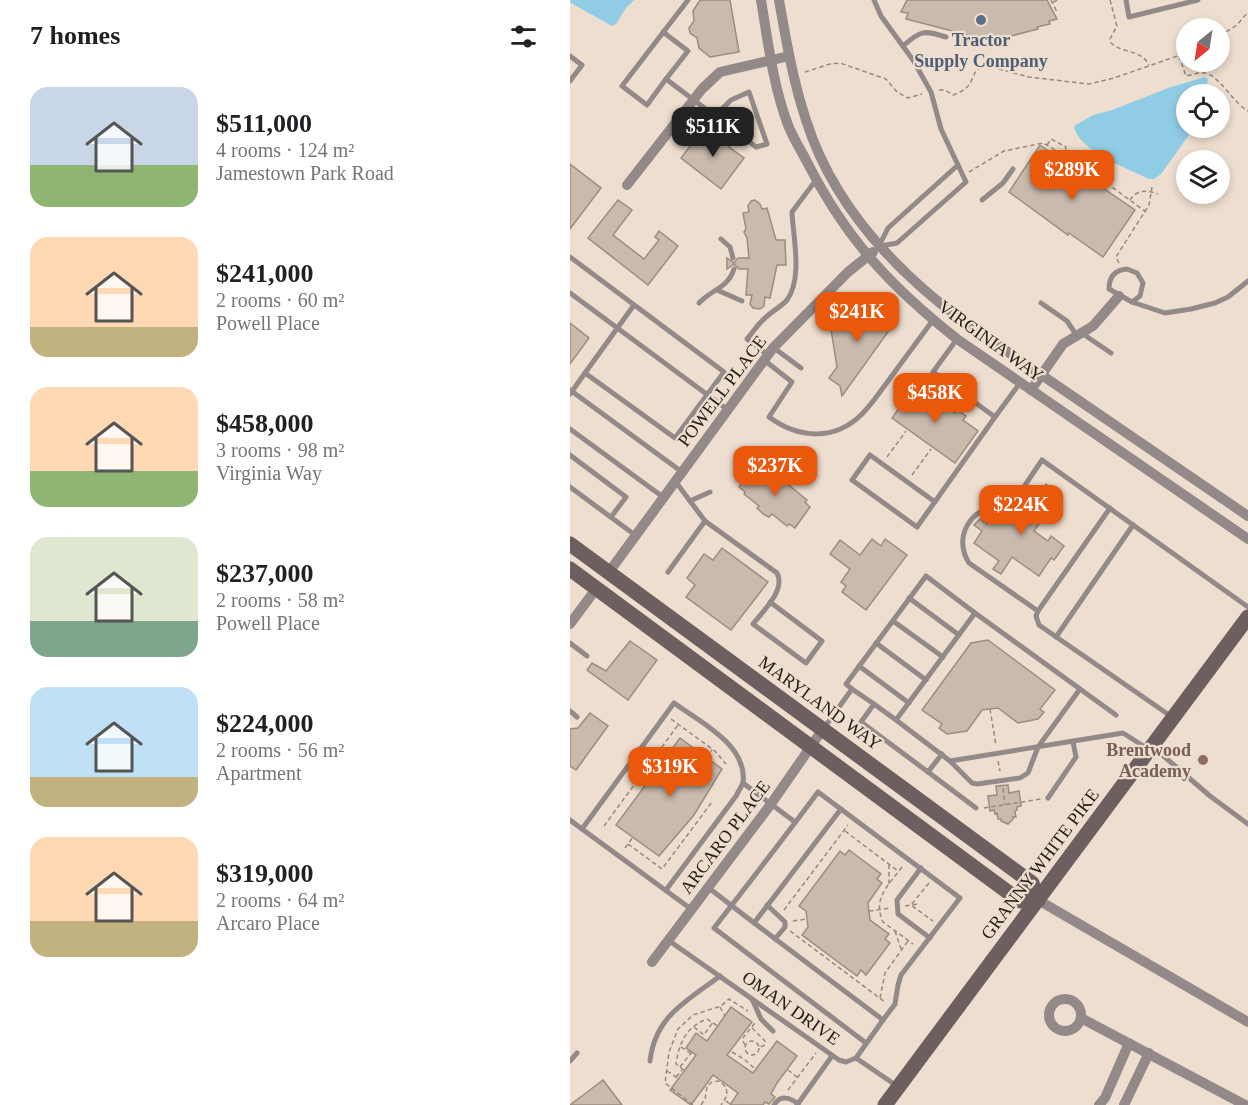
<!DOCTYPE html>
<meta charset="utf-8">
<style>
body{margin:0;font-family:"Times New Roman",serif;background:#f6f6f6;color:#202124;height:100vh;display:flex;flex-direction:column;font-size:22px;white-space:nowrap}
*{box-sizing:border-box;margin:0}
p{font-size:20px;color:#757577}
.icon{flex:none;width:33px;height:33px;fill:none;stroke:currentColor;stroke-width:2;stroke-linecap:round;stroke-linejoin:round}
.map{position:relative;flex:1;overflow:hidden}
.side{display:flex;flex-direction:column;background:#fff;width:570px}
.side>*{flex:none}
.needle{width:39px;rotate:210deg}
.tools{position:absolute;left:606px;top:18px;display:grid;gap:12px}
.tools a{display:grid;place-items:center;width:54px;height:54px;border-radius:50%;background:#fff;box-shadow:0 3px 9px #0003;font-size:30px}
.price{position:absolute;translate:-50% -51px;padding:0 14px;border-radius:12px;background:#ea580c;color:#fff;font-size:20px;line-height:39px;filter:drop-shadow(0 2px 3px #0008)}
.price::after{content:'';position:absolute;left:50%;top:36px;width:18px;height:14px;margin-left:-9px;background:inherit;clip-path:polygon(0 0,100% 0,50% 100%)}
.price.current{background:#222;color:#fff}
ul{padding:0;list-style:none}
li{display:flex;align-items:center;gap:18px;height:150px;padding:0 30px}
li span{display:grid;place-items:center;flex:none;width:168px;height:120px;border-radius:18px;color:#555}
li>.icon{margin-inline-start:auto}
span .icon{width:72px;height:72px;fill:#fffc;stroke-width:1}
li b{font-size:26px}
h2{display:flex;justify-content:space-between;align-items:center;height:72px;padding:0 30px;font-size:26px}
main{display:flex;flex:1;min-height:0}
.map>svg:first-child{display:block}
.water{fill:#91cce5}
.building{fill:#cabaac;stroke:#9b8c7f;stroke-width:1.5}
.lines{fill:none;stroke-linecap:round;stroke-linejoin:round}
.path{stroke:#94897e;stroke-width:1.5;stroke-dasharray:4.5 3;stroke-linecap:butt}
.service{stroke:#938989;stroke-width:5}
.minor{stroke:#938989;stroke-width:10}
.secondary{stroke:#6d5f5f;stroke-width:15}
.service-dot{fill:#5c6f8a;stroke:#eedecf;stroke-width:2}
.education-dot{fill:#8d6e63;stroke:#eedecf;stroke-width:2}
.labels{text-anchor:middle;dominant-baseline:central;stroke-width:4.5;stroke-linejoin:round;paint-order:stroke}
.service-label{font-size:18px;font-weight:bold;fill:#4e5e75;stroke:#eedecf}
.street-label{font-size:18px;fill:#211c16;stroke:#eedecf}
.education-label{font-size:18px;font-weight:bold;fill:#785e54;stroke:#eedecf;text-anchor:end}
</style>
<main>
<section class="side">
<h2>7 homes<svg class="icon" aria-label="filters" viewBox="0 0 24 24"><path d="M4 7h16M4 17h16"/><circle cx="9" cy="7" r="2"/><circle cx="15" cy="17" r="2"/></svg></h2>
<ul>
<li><span style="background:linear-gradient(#c9d6e8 65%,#8fb573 0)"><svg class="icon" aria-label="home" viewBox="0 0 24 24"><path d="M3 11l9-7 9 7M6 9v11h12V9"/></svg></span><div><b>$511,000</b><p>4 rooms · 124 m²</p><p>Jamestown Park Road</p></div></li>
<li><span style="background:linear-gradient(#ffd9b3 75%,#c2b280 0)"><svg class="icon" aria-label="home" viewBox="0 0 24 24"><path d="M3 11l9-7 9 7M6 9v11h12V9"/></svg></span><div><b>$241,000</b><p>2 rooms · 60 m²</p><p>Powell Place</p></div></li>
<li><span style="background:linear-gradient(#ffd9b3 70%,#8fb573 0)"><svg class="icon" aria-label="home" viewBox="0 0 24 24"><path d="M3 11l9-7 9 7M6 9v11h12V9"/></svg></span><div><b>$458,000</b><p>3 rooms · 98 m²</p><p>Virginia Way</p></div></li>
<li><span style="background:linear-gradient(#dfe7d0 70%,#7fa58c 0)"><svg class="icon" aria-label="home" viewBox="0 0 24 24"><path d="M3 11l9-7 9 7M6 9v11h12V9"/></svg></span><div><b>$237,000</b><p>2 rooms · 58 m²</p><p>Powell Place</p></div></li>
<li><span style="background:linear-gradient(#bfe0f5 75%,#c2b280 0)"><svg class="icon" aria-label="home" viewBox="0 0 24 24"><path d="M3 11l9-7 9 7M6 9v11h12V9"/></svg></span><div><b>$224,000</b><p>2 rooms · 56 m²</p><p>Apartment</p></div></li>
<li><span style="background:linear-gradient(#ffd9b3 70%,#c2b280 0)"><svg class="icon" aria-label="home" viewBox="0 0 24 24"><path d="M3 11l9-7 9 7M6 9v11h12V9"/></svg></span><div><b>$319,000</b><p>2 rooms · 64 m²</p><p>Arcaro Place</p></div></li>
</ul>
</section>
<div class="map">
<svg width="678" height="1105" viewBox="0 0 678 1105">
<rect width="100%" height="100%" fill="#eedecf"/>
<g class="water">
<polygon points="0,0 64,0 56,8 46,24 42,26 1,3"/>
<path d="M635,77L638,79L636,94H616V128H624L591,174L584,179H579C559,169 507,150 504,126L523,115L542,110L601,87Z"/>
</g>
<g class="building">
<polygon points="130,0 160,0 169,52 140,57 129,48 127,38 120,33 119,28 124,21 123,11"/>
<polygon points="337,0 477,0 487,19 479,21 480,24 467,27 468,29 421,41 336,19 338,13 331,12"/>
<polygon points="134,128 160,145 159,147 174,158 151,189 111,158"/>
<polygon points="470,145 565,210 533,257 499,233 498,235 439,192"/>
<polygon points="0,164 31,188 0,229"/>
<polygon points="48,200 62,210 43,235 74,259 89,240 85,237 89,231 108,246 78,285 18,238"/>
<polygon points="185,200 190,204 192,209 197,208 206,240 215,240 216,265 207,265 200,298 195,297 194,306 190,309 183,308 180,304 182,295 176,295 178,269 169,269 164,264 157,269 157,258 164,263 168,258 179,258 177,238 174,232 176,229 173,213 179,212 178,206 181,201"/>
<polygon points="306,312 328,318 272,396 270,386 259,378 267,367 260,323 282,314"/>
<polygon points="0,323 19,338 0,364"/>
<polygon points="346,385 385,413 387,410 396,416 393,420 408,431 385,463 322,418"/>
<polygon points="185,466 191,470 193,468 214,481 237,500 235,502 240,507 225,528 219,524 217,526 202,514 199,517 193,514 187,508 189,506 174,494 175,492 169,487"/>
<polygon points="476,484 486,491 483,495 487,498 464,531 478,541 481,536 494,546 484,560 481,558 469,576 442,557 431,574 423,569 429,561 404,543 412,531 404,525 410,519 417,524 427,511 445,523 471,486 473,488"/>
<polygon points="302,539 311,546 315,539 337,555 296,610 272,592 276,586 271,582 280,569 260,554 270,540 290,555"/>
<polygon points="152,548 198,582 161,630 116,597 125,585 117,578 134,554 143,560"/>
<polygon points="418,640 485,690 470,709 474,712 468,719 448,723 428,708 412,710 397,731 377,734 369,728 372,724 352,710 401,643"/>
<polygon points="60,641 87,660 58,700 17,670 22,663 36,671"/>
<polygon points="20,713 38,726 6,770 0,766 0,729 8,728"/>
<polygon points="110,738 152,769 124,815 89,856 46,825"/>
<polygon points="438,785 439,793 449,791 451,806 447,807 447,810 445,811 446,817 443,817 443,819 438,824 431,821 431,819 428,819 427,813 425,814 424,810 420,811 418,796 427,795 426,786"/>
<polygon points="279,850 311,874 307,879 312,883 298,903 300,920 319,934 315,939 320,943 296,975 291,970 287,976 232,935 238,927 236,911 229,906 270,851 275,855"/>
<polygon points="161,1007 182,1022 157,1055 183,1073 207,1041 227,1056 207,1083 201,1094 205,1097 199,1104 195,1102 193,1105 160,1105 168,1093 143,1075 121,1105 100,1090 126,1055 116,1048 126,1033 137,1041"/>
<polygon points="33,1080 52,1105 0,1105 12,1096"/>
</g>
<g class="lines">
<g class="path">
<polyline points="481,0 487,12"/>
<path d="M540,0L547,26L540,39L541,43C553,54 571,49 579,65"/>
<polyline points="483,2 488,0"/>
<polyline points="650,36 667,25 678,12"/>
<path d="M609,56L616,76C622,75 629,72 635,73C649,75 663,103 678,111"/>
<polyline points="235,72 260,64 270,63 316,79 327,92 338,98 352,94"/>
<path d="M369,90H375L383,95C409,86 397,73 414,65L459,77L519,84L544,78L616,53"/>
<polyline points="477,145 481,139 496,147 495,153"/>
<polyline points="399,172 434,151 473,143 487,151 509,157 527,176 576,212"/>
<path d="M560,200C567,189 577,190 588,194"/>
<polyline points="549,263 546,257 579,205 582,187"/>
<polyline points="317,457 336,431"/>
<polyline points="342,475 361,449"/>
<polyline points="420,709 426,745"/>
<polyline points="101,719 145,751 156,764"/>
<polyline points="137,758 142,750"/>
<polyline points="428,761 430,771"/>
<polyline points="65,771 78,781"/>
<polyline points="433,788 435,805"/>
<polyline points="414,808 471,799"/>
<polyline points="34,826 108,725"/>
<polyline points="275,831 328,871"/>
<polyline points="58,844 92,869 142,802"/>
<polyline points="55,848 63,837"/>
<path d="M332,867C319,885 302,898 313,922L343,944"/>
<polyline points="359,883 341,905 363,921"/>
<polyline points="319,884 319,865"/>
<polyline points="335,906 348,904"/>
<polyline points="214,910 278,825"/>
<polyline points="299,911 321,908"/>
<polyline points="223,921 237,919"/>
<polyline points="220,931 315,1002"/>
<polyline points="325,931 331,949"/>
<polyline points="310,998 315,973 338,941"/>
<polyline points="150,1007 155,1016"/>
<polyline points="124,1027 134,1035 143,1022"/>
<polyline points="182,1028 195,1041 195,1045 190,1047"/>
<circle cx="182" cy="1048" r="7"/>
<polyline points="175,1045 172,1039 185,1023"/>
<polyline points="111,1047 120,1053"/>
<polyline points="162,1052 174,1059 184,1068"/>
<polyline points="110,1067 122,1052"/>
<path d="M114,1070L106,1064C109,1043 116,1027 137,1019L149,1027"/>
<polyline points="218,1070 227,1077"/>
<polyline points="97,1071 109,1079"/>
<polyline points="106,1077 112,1070"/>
<polyline points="218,1090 246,1053"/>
<polyline points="156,1101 160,1104"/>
<polyline points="123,1105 95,1083 99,1052 108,1029 123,1015 151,1006 159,999 178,1011"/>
<path d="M131,1105L135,1099L137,1086L142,1082L149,1081C159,1088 159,1095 151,1105"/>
</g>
<g class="service">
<polyline points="118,0 52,86 77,105 96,79 186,147 197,144 179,92 161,100 145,116"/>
<polyline points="304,0 311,16 343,60 361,92 371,129 396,182 327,243 311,246"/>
<polyline points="556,0 559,17 628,0"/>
<polyline points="93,32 118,51 96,79"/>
<path d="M333,46C351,30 354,30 376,37"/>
<polyline points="0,56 12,65 0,81"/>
<polyline points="412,200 433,183 443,169"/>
<polyline points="151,239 160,247 163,258"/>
<polyline points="310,244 318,228 388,165"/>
<polyline points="0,257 154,372 105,438 15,373 64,305"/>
<path d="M557,269L567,273L573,283L570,296L562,302L539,289C539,277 545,270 557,269Z"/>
<polyline points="147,290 172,301"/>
<polyline points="0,293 158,410"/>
<polyline points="562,302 595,313 621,309 645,303 658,297 678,281"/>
<path d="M129,303C142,289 158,288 164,269"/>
<polyline points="471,303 497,321 507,336"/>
<polyline points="513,334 541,353"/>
<polyline points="387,339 363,372 425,417 450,383"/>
<polyline points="204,348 231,368"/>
<path d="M198,355L177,339C183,332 188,324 195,318C202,311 211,307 217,300C233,278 223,237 222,212L246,180"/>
<path d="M194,360L222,382L199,417C229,439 265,441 292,414C303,403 312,389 321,377C335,358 349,339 363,320"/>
<polyline points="0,390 112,472"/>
<polyline points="0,394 15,373"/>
<polyline points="0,429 93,497"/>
<polyline points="0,455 56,497 41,517"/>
<polyline points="0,487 65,535"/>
<polyline points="120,501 140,492"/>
<polyline points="365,502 300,455 282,480 347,527 425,417"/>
<path d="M135,521L207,573C216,590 193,611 183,624L236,663L252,641L200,602"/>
<polyline points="98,572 135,521 105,481"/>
<polyline points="339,598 389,635"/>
<polyline points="468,611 540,508"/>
<polyline points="323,621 373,657"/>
<polyline points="486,637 563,525"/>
<polyline points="0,643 17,656"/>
<polyline points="306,643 356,680"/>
<polyline points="289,666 339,703"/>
<polyline points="282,689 276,684 356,576 405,613"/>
<polyline points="510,689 546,715"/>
<polyline points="304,704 326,720 405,613 510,689 468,747 458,773 450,778 407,784 402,783 380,761 326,720"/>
<polyline points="0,711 7,717"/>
<path d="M602,717L469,625L466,616L468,611L399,563C380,533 407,500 441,506L472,460L678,607"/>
<polyline points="254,728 282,689 304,704 291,722 358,772 372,754"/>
<polyline points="583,747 640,796 678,824"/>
<polyline points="380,761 553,733 578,749"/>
<polyline points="358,772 406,808"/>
<polyline points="478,798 506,757 503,742"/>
<path d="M0,820L12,829L104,703C130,722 178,745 173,783L225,822"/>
<polyline points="12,829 121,909"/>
<polyline points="351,868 327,900 328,914 360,938"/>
<path d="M139,888C196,933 255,976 313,1020L325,1004L328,985L331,975L390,898L248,792C214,838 179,883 144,928L296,1043"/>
<polyline points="96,890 166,796 173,783"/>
<polyline points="197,905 215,922 215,927 205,939"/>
<polyline points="184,923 271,809"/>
<polyline points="98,940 269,1060 276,1062 286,1058 327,1086"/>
<polyline points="182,999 191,1019 203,1031"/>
<polyline points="286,1058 313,1020"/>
<polyline points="0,1061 7,1053"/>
<path d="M80,1061C85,1016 117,1001 150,976"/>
<path d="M204,1105C210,1095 220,1097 228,1104"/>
<polyline points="227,1105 262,1056"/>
</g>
<g class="minor">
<path d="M191,0C198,42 203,85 218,125C223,138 231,150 237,162C276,239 320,286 387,339L678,539"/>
<path d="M209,0C216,40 223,81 236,120C263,206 326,272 397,324L678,516"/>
<polyline points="57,185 132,89 150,72 219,56"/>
<polyline points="461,390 493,344 523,326 549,296"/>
<polyline points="39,572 203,348 278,272 303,252"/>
<polyline points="0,624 26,589"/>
<polyline points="468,900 678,1022"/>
<polyline points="82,962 201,804 253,729"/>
<circle cx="495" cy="1015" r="16"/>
<polyline points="511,1018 675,1105"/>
<polyline points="529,1105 535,1098 559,1043"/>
<polyline points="554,1105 579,1053"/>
</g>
<g class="secondary">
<polyline points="0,544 462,883 468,900"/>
<polyline points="0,569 450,901 468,900"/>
<polyline points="315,1105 678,617"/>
</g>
</g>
<circle class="service-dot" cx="411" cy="20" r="6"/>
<circle class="education-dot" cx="633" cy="760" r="6"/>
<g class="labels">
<g class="service-label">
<text x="411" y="40">Tractor<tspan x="411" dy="21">Supply Company</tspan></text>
</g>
<g class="street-label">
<text transform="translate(421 341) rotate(36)">VIRGINIA WAY</text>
<text transform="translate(152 391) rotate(-53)">POWELL PLACE</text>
<text transform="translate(250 703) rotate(36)">MARYLAND WAY</text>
<text transform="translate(155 837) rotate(-53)">ARCARO PLACE</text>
<text transform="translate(470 864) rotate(-53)">GRANNY WHITE PIKE</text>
<text transform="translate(221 1008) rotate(35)">OMAN DRIVE</text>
</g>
<g class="education-label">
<text x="621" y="750">Brentwood<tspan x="621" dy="21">Academy</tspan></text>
</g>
</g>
</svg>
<div class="tools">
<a><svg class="needle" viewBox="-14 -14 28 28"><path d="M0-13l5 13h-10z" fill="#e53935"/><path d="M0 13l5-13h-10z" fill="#757577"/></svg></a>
<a><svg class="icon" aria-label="locate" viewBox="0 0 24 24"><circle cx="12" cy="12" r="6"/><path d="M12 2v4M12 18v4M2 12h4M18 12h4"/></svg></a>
<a><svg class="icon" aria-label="layers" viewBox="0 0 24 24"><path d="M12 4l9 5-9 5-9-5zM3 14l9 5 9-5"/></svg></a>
</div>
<b class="price current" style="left:143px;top:158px">$511K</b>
<b class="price" style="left:502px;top:201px">$289K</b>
<b class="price" style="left:287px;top:343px">$241K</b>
<b class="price" style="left:365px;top:424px">$458K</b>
<b class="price" style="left:205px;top:497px">$237K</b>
<b class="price" style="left:451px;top:536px">$224K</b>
<b class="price" style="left:100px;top:798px">$319K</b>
</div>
</main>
